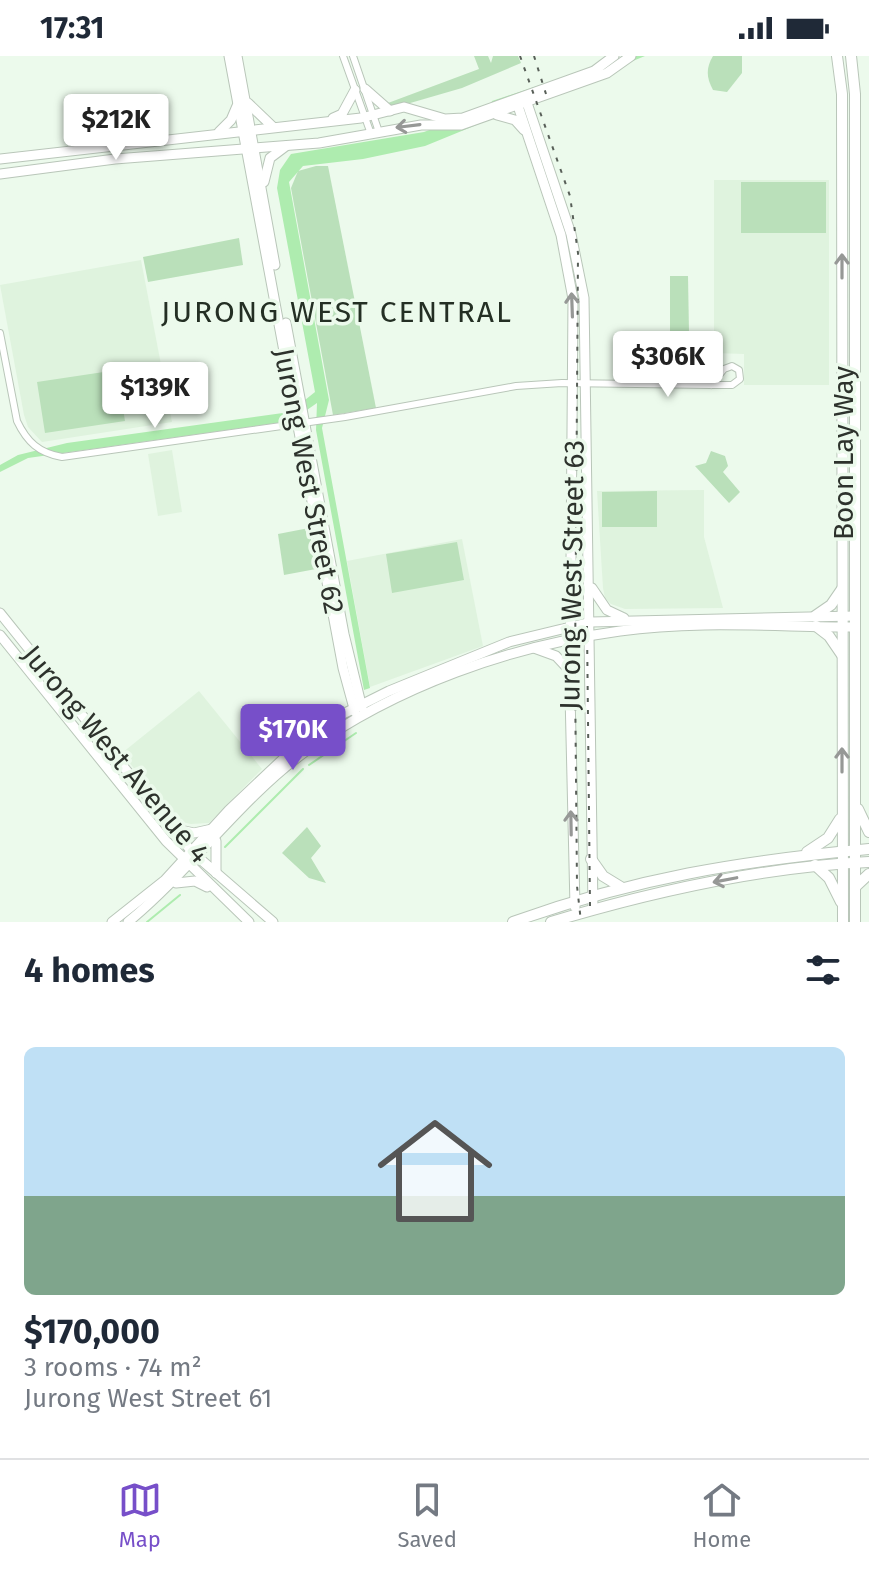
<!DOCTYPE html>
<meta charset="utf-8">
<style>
body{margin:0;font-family:"Fira Sans",sans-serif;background:#f6f6f7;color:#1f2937;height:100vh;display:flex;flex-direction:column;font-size:30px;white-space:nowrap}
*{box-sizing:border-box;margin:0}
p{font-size:26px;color:#747a83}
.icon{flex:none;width:44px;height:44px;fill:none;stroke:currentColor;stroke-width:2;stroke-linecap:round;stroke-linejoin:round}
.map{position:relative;height:866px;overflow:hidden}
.drawer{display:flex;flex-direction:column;background:#fff;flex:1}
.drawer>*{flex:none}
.price{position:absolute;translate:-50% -68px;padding:0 18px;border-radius:8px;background:#fff;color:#222;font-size:26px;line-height:52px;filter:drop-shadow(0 2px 4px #0008)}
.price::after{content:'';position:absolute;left:50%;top:48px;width:24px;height:18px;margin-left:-12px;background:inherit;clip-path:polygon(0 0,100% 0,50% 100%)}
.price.active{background:#774fc9;color:#fff}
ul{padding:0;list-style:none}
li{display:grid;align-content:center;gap:16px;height:424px;padding:0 24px}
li+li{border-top:2px solid #e0e1e3}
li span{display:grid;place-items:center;height:248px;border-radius:12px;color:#555}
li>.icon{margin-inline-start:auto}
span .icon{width:144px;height:144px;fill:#fffc;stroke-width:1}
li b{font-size:34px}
h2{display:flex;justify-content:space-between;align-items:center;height:96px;padding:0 24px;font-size:34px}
.status{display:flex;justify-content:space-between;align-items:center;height:56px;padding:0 40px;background:#fff;direction:ltr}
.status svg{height:22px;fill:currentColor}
.menu{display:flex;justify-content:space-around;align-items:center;height:112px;border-top:2px solid #e0e1e3;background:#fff;font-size:22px;color:#747a83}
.menu a{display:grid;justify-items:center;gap:4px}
.menu .active{color:#774fc9}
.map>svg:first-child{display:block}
.built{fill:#dff3de}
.green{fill:#bae0ba}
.water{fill:#aeecaf}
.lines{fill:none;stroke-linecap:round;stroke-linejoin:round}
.stream{stroke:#aeecaf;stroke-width:2}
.street-casing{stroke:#b9c6b9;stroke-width:8}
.secondary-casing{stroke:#b9c6b9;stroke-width:11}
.primary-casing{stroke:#b9c6b9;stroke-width:12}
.street{stroke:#fff;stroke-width:6}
.secondary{stroke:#fff;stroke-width:9}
.primary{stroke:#fff;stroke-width:10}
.rail{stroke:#585f58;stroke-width:2;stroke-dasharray:4 8;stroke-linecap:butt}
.oneway{stroke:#969896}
.labels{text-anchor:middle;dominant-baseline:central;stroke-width:7;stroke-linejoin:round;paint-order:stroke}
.street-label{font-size:28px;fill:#2d322c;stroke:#ecfaec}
.neighbourhood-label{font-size:30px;letter-spacing:2px;fill:#242f24;stroke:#ecfaec}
</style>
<div class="status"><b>17:31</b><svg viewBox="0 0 49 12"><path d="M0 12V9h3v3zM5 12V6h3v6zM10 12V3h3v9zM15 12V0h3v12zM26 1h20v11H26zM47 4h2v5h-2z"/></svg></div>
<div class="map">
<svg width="869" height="866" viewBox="0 0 869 866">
<rect width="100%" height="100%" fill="#ecfaec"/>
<g class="built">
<polygon points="714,124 829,124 829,329 744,329 744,298 714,297"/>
<polygon points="141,204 172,366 42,386 28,371 24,359 0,229"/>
<polygon points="172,394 182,456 158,460 148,398"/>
<polygon points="704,434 704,481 723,552 625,553 611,548 605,542 603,532 597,435"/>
<polygon points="462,483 483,590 370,631 347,505"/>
<polygon points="199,635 262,713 209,767 191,768 174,764 122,697"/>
</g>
<g class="green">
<polygon points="474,0 488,0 491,7 493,0 518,0 521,7 462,32 393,52 388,47 479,13"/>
<path d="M713,0H742V17L727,36L713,34C706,21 706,12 713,0Z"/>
<polygon points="316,110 328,110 376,352 333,359 291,132 298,115"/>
<rect x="741" y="126" width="85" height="51"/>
<polygon points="239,182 243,209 148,226 143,201"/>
<polygon points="670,220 688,220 689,277 670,277"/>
<polygon points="117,314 125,365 45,377 37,326"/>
<polygon points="711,395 725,400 728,410 723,416 740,436 729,447 695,410 706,407"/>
<polygon points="657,435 657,471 602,471 602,436"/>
<polygon points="309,472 316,513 284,519 278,478"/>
<polygon points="457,486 464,524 392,537 386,498"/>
<polygon points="307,771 321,790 311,802 326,827 309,822 282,797"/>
</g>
<polygon class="water" points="627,0 645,0 425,90 363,103 303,110 289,126 329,344 322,372 370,632 364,634 316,374 317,347 291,365 28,402 0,416 0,409 18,399 67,387 290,356 315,336 277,132 280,114 291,98 424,76 490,51 492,45"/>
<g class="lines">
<g class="stream">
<polyline points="309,709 356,677"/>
<polyline points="225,791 303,713"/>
<polyline points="147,866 180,839"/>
</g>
<defs>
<g id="street">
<polyline points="343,0 371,78"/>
<polyline points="353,0 379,76"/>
<path d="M0,277L17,365C27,386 39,397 62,401L345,361L516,330L562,327L711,329H732L740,323L739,314L732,310L724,313L711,329"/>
</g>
<g id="secondary">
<polyline points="229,0 343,612 355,656"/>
<polyline points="237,0 275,209"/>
<polyline points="365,33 390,55"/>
<polyline points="525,41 571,178 584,242 593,853"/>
<polyline points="516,44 561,179 573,243 570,638 575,851"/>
<polyline points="248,47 273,71"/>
<polyline points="497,59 515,64 524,74"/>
<polyline points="333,62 342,58 355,34"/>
<polyline points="219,76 231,64 237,50"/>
<polyline points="0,103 361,62 404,51 445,63 463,62 594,15 614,0"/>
<polyline points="0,118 115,103 319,87 421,69 461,69 607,17 631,0"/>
<polyline points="264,126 270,102 286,90"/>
<polyline points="286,267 344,578 362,652"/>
<polyline points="592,532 607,554 624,562"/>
<polyline points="0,557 192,796 273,866"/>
<polyline points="0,579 166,785 249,866"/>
<polyline points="534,592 556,600 571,616"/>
<polyline points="176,773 194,777 212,773"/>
<polyline points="216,785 216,817"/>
<polyline points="176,827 195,825 207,831"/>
<polyline points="112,866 165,824 229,754 301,686 337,661 389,635 509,586 591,566 855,560"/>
<path d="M128,866C191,814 240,743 306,695C397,630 510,590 620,575C697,564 778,571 855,571"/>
</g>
<g id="primary">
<polyline points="837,0 842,38 843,866"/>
<polyline points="851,0 855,38 855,866"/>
<polyline points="815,560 831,549 842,533"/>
<polyline points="816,570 829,580 842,599"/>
<polyline points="858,753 869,776"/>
<polyline points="807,796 828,782 840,763"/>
<polyline points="591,803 603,820 621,831"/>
<polyline points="815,809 829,822 841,846"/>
<polyline points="855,831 869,818"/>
<path d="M513,866C635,822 740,805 869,793"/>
<path d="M551,866C654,835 761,811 869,806"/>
</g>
</defs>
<use href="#street" class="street-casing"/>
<use href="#secondary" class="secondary-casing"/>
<use href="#primary" class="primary-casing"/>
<use href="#street" class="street"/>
<use href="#secondary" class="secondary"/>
<use href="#primary" class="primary"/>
<g class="rail">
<polyline points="520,0 570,140 578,197 575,617 577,830 581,866"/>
<polyline points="534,0 546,38"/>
<polyline points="587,570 590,850"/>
</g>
</g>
<defs><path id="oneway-shaft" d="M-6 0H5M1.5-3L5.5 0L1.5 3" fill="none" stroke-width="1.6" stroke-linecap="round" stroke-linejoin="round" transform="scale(2)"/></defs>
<g class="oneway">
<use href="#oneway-shaft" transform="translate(408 70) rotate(173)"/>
<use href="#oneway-shaft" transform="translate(842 210) rotate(-90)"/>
<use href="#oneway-shaft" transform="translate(572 249) rotate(-92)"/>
<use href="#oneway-shaft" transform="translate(842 704) rotate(-90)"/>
<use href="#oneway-shaft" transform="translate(571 767) rotate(-91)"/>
<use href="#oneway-shaft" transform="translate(725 824) rotate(169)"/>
</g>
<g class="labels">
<g class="street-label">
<text transform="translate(843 397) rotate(-90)">Boon Lay Way</text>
<text transform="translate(309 425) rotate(79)">Jurong West Street 62</text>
<text transform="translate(572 519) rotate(-89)">Jurong West Street 63</text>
<text transform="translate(116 698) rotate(50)">Jurong West Avenue 4</text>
</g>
<g class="neighbourhood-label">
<text x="337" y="256">JURONG WEST CENTRAL</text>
</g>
</g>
</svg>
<b class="price" style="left:116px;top:106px">$212K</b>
<b class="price" style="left:668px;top:343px">$306K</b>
<b class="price" style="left:155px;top:374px">$139K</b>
<b class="price active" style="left:293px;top:716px">$170K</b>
</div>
<section class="drawer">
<h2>4 homes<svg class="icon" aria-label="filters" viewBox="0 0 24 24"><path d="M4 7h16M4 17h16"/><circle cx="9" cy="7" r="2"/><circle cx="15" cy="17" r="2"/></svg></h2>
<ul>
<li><span style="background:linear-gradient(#bfe0f5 60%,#7fa58c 0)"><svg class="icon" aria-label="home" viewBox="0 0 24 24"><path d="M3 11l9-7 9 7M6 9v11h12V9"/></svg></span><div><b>$170,000</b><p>3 rooms · 74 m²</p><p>Jurong West Street 61</p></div></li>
</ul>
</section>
<nav class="menu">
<a class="active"><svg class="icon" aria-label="map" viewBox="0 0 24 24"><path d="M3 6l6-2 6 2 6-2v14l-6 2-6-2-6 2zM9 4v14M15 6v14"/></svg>Map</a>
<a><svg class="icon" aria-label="saved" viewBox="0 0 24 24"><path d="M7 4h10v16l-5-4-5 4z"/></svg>Saved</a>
<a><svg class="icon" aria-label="home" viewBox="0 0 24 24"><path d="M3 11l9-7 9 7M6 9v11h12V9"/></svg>Home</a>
</nav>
